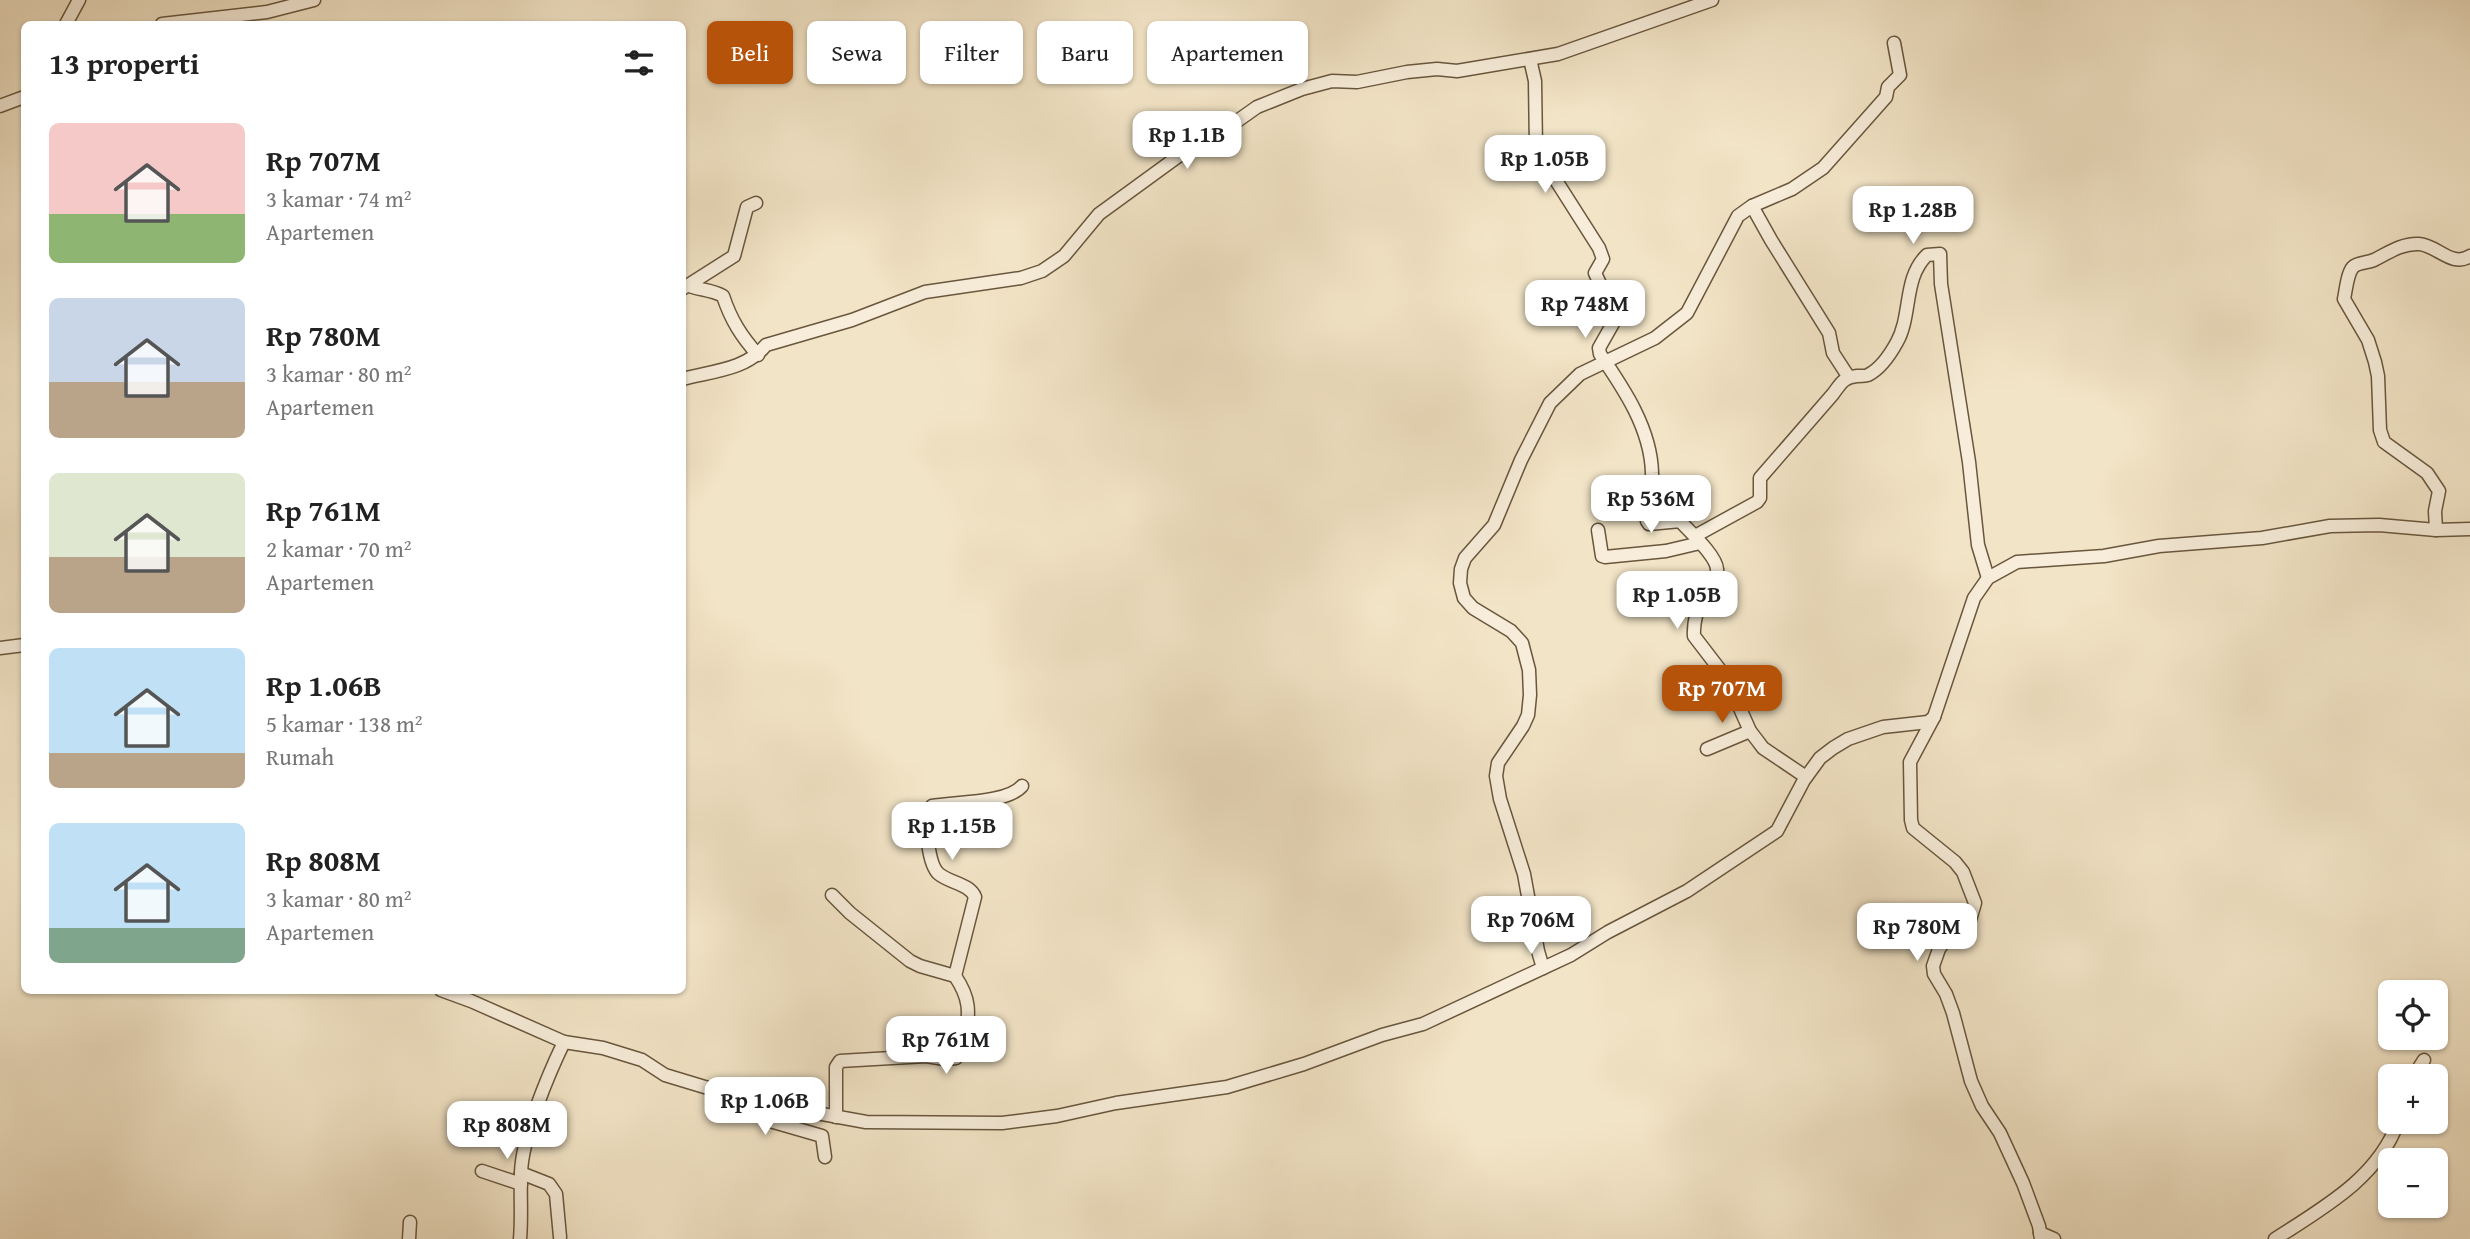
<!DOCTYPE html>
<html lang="id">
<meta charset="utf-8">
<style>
body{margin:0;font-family:"Gentium Book Plus",serif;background:#f2f2f2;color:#222;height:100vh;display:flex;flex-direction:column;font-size:26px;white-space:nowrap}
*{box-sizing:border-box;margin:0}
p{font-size:23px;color:#767676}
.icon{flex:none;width:38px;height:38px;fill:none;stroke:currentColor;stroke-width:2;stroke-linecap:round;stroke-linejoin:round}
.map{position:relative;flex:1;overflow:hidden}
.sheet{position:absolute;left:21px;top:21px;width:665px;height:973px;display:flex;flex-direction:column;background:#fff;border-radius:10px;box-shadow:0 2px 5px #0004}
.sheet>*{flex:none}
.top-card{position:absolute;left:707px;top:21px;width:665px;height:63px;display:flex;gap:14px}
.tools{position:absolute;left:2378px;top:980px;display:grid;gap:14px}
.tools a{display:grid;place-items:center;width:70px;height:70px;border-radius:10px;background:#fff;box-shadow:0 2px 5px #0004;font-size:35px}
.price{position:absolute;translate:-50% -60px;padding:0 16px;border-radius:14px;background:#fff;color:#222;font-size:23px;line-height:46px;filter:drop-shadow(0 2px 4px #0008)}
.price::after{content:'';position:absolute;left:50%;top:42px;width:21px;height:16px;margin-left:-10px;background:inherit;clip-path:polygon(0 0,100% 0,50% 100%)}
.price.on{background:#b45309;color:#fff}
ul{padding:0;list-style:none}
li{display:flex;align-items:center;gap:21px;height:175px;padding:0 28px}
li span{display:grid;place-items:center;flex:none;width:196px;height:140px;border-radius:10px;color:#555}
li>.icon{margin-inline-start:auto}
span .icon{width:84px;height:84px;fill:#fffc;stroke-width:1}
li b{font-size:30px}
h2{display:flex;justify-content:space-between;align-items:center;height:84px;padding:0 28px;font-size:30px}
.tag{padding:0 24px;border-radius:10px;background:#fff;box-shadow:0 2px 5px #0004;font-size:24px;line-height:63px}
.tag.on{background:#b45309;color:#fff}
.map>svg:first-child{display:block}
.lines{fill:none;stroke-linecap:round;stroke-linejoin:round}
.minor-casing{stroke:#69563d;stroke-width:15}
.minor{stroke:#f7edda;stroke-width:12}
</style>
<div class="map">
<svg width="2470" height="1239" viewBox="0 0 2470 1239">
<rect width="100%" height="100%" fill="#f2e4c6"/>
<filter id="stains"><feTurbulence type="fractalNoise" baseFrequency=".00286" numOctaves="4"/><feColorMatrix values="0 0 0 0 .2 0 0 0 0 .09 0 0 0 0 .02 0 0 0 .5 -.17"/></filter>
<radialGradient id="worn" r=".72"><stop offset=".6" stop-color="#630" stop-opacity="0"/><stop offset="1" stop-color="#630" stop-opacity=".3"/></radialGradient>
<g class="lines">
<defs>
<g id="minor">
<polyline points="66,24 79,0"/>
<polyline points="162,24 267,12 314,0"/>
<path d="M1530,59L1535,81L1536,149L1599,248L1603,259L1595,273L1607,299L1615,306L1616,318L1599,348L1600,354C1624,389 1651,429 1652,473C1653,489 1644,505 1647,521L1649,524L1680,521C1689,531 1716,555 1717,569C1718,577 1708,586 1704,593C1698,605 1693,623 1694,636L1727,679L1750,731L1757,740L1763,748L1806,777"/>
<polyline points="0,106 24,97"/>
<path d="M689,286C701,290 712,290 723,296C731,320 741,336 758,355"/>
<polyline points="682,289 734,256 747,207 756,203"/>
<polyline points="1848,376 1833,353 1829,333 1771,240 1752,206 1792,189 1823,168 1886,97 1888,87 1900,75 1894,43"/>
<path d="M682,379C712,371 746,370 766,345L852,320L925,292L1021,278L1042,271L1064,256L1099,214L1191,147L1216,136L1257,107L1302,89L1332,81L1357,82L1407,72L1437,69L1457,71L1558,54L1712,0"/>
<polyline points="1598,530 1602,556 1605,557 1666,551 1700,543"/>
<path d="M2436,530L2435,511L2439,491L2427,473L2384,442L2380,430L2378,376L2375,362L2368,340L2344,299C2346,290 2347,274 2353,267C2358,262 2367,263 2374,260C2388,253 2402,243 2419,244C2437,245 2452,268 2470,256"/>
<path d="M1695,536L1757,502L1760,498V478L1833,394C1841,383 1844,377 1857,376C1859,376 1867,376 1868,375C1880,369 1891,353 1897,342C1912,315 1903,278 1927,255L1940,254L1941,284L1969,462L1978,545L1988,578"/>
<polyline points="0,648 24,645"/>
<polyline points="1934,717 1910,762 1911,820 1913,828 1955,862 1963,872 1975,903 1970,920 1944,942 1939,949 1933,966 1934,974 1946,994 1953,1013 1971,1081 1982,1106 2000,1133 2023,1183 2039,1226 2041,1239"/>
<polyline points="1707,749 1750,731"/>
<path d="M832,895L850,913L910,961L920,966L955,976C970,998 970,1012 965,1037C963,1046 962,1052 956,1058L945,1059L926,1056L840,1061L836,1067V1117"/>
<polyline points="1543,968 1538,951 1524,874 1500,799 1496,776 1498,763 1523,726 1528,715 1530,695 1529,670 1522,643 1511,631 1473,608 1464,598 1460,583 1461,569 1465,558 1494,525 1521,460 1550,403 1580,374 1655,338 1687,313 1738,216 1752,206"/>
<path d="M955,976L975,897C970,884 950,883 939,874C928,865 925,825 928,811L932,806C955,802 1008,803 1022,786"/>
<polyline points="441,990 471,1001 564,1042 603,1048 642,1060 665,1075 751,1101 866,1122 1002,1123 1057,1116 1116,1103 1227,1087 1304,1064 1382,1035 1423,1024 1571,955 1608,932 1687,891 1777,831 1804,780 1820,758 1833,748 1848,739 1883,727 1928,722 1934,717 1974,598 1988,578 2017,562 2104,556 2159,546 2262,538 2330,526 2379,525 2436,530 2470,529"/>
<polyline points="2414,1076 2424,1060"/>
<polyline points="738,1100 770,1121 822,1136 825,1157"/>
<polyline points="482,1171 521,1184"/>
<polyline points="521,1173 549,1184 556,1194 560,1237"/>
<polyline points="2040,1233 2054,1239"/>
<polyline points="409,1239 410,1222"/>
<path d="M520,1239C522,1217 520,1195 521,1173C522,1137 548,1075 564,1042"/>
<path d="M2275,1239C2323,1208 2378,1178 2398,1122"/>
</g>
</defs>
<use href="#minor" class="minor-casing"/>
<use href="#minor" class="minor"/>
</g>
<rect width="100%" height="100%" filter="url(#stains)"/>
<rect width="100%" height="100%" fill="url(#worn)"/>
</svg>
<div class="tools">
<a><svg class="icon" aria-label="locate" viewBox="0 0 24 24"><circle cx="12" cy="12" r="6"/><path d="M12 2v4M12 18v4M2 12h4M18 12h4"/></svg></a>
<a>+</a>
<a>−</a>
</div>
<b class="price" style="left:1187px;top:171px">Rp 1.1B</b>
<b class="price" style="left:1545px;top:195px">Rp 1.05B</b>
<b class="price" style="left:1913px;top:246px">Rp 1.28B</b>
<b class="price" style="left:1585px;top:340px">Rp 748M</b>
<b class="price" style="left:1651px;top:535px">Rp 536M</b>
<b class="price" style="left:1677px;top:631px">Rp 1.05B</b>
<b class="price on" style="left:1722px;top:725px">Rp 707M</b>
<b class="price" style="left:952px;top:862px">Rp 1.15B</b>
<b class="price" style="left:1531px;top:956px">Rp 706M</b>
<b class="price" style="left:1917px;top:963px">Rp 780M</b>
<b class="price" style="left:946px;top:1076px">Rp 761M</b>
<b class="price" style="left:765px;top:1137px">Rp 1.06B</b>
<b class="price" style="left:507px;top:1161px">Rp 808M</b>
<div class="top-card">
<a class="tag on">Beli</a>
<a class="tag">Sewa</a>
<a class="tag">Filter</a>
<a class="tag">Baru</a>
<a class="tag">Apartemen</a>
</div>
<section class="sheet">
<h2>13 properti<svg class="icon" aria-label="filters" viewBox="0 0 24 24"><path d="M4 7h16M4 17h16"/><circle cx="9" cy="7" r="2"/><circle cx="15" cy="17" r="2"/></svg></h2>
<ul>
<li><span style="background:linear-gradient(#f6c9c9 65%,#8fb573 0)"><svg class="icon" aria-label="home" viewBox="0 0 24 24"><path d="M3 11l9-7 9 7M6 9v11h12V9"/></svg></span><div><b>Rp 707M</b><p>3 kamar · 74 m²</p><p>Apartemen</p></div></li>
<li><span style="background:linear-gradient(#c9d6e8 60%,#b9a48a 0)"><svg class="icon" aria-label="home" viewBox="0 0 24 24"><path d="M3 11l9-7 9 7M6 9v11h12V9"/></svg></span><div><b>Rp 780M</b><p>3 kamar · 80 m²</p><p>Apartemen</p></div></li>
<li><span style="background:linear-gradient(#dfe7d0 60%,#b9a48a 0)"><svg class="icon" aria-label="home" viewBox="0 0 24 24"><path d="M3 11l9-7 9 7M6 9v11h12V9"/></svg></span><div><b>Rp 761M</b><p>2 kamar · 70 m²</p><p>Apartemen</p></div></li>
<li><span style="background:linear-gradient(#bfe0f5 75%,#b9a48a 0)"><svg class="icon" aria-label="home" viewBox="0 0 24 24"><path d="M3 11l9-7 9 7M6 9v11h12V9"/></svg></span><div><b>Rp 1.06B</b><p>5 kamar · 138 m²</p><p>Rumah</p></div></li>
<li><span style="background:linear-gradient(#bfe0f5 75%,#7fa58c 0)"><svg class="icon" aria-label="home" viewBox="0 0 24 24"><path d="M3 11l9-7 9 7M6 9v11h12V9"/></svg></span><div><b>Rp 808M</b><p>3 kamar · 80 m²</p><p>Apartemen</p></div></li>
</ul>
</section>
</div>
